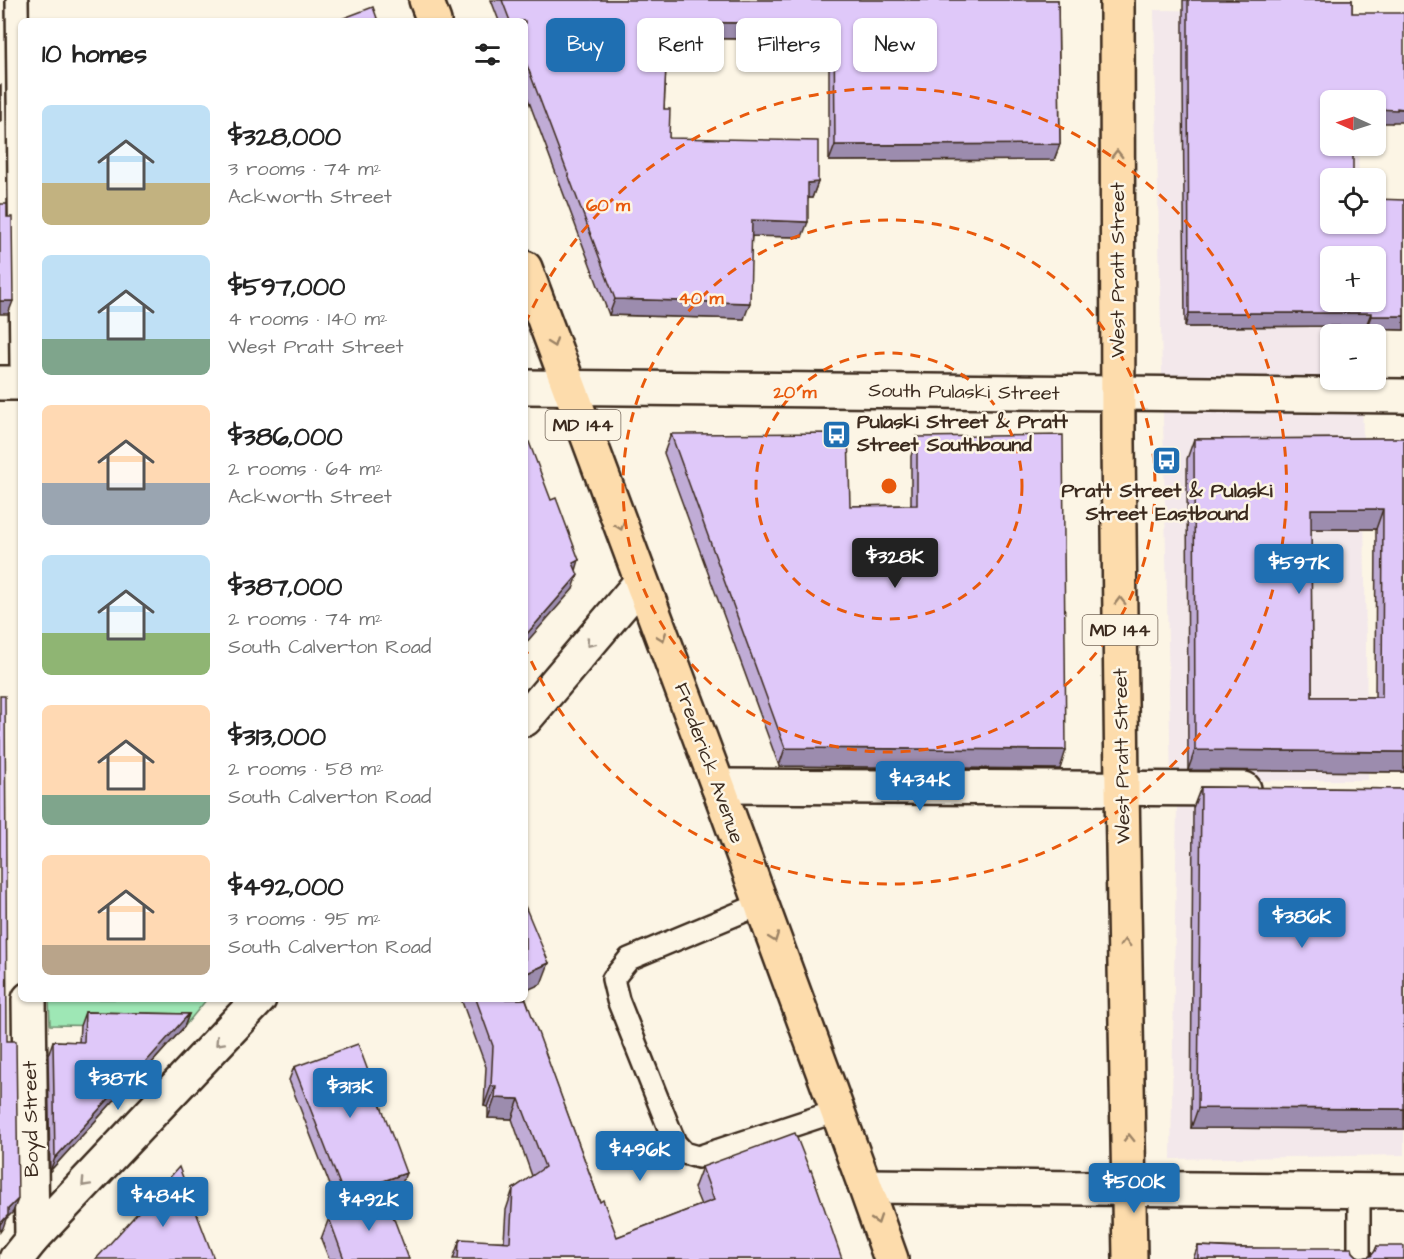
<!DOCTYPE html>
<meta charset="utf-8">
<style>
body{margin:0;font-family:"Architects Daughter",sans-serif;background:#f6f6f6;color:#222;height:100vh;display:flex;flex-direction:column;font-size:22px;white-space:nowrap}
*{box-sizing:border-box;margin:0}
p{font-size:20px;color:#767676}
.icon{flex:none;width:33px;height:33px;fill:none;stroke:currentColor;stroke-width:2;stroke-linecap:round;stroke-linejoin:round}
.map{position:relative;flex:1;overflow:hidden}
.details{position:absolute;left:18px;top:18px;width:510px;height:984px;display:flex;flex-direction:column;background:#fff;border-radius:9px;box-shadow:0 2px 4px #0004}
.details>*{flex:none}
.guide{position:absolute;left:546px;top:18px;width:570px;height:54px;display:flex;gap:12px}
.needle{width:39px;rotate:273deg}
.controls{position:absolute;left:1320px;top:90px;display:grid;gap:12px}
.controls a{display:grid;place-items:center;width:66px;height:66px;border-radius:9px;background:#fff;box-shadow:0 2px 4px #0004;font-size:30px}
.price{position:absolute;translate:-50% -51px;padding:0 14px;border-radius:6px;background:#1f6fb2;color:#fff;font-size:20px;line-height:39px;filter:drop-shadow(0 2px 3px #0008)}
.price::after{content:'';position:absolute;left:50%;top:36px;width:18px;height:14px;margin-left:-9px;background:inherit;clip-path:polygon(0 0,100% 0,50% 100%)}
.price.current{background:#222;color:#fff}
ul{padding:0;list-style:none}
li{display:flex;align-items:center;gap:18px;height:150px;padding:0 24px}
li span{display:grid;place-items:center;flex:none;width:168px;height:120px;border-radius:9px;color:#555}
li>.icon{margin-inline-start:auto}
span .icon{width:72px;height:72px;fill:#fffc;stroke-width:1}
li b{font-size:26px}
h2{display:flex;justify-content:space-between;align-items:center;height:72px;padding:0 24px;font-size:26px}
.pill{padding:0 21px;border-radius:9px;background:#fff;box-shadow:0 2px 4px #0004;font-size:21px;line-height:54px}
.pill.current{background:#1f6fb2;color:#fff}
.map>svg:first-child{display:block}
.built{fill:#f3e8eb}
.green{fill:#9ee7b5;stroke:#6c886a;stroke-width:1.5}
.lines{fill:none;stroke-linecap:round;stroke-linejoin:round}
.service-casing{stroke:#3b2a1e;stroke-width:26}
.minor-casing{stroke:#3b2a1e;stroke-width:38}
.tertiary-casing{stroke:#3b2a1e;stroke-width:38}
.primary-casing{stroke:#3b2a1e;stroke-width:38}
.service{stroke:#fcf5e5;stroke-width:21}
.minor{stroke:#fcf5e5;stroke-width:33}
.tertiary{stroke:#fcf5e5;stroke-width:33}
.primary{stroke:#fddcac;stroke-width:33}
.wall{fill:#c0acd6;stroke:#3b2a1e;stroke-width:1.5;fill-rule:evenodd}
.shaded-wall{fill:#9c8cae;stroke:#3b2a1e;stroke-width:1.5}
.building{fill:#dfc8f9;stroke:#3b2a1e;stroke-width:1.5;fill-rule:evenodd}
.oneway{stroke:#9c8365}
.oneway2{stroke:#9c9082}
.ring{fill:none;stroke:#e8590c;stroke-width:3;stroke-dasharray:10 8}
.labels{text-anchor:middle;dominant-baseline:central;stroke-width:5;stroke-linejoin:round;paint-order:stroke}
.shield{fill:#fcf5e5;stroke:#75675a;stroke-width:1.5}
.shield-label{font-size:18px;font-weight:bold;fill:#3b2a1e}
.street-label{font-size:20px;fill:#3b2a1e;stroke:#fcf5e5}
.poi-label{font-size:20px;font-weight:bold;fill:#3b2a1e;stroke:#fcf5e5;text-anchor:start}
.centre{fill:#e8590c;stroke:#fcf5e5;stroke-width:3}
.ring-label{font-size:18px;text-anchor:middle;font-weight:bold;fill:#e8590c;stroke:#fcf5e5;stroke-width:5;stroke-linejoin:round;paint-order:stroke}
</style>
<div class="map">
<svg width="1404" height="1259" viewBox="0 0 1404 1259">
<rect width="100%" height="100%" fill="#fcf5e5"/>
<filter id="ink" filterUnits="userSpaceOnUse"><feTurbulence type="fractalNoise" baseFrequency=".0167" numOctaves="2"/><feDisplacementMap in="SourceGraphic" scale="12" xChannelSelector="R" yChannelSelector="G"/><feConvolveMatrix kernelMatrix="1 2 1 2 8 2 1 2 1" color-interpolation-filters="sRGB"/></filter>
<g filter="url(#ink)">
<g class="built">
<polygon points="1154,10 1356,12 1358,100 1330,100 1330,146 1358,146 1359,178 1330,178 1330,302 1361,302 1361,334 1330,334 1330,380 1362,380 1368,780 1171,781"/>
<polygon points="1177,805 1404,807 1404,1155 1171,1159"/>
</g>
<polygon class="green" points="49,999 207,999 184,1027 50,1025"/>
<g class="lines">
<defs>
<g id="service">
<polyline points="17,0 21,365"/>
<polyline points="761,904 629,959 613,979 618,1000 675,1143 684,1153 698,1157 837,1111"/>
<polyline points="1359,1259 1359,1191"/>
</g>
<g id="minor">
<polyline points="1118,393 1404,396"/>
<polyline points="525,719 641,582"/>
<polyline points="718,786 1244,789"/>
<polyline points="29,999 32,1239"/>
<polyline points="865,1186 1404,1191"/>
<polyline points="16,1259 32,1239 259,999"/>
</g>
<g id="tertiary">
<polyline points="0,383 21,383"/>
<polyline points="525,387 1118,393"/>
</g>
<g id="primary">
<polyline points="426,0 434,21"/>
<polyline points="1117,0 1118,444 1122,788 1130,1259"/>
<polyline points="525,268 718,786 865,1186 891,1259"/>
</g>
</defs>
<use href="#service" class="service-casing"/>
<use href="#minor" class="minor-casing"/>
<use href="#tertiary" class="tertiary-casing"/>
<use href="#primary" class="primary-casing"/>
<use href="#service" class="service"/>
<use href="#minor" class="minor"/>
<use href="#tertiary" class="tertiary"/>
<use href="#primary" class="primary"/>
</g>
<g class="wall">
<polygon points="491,0 1058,0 1060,144 1054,160 829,161 829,40 667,38 664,109 669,138 818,182 812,198 808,198 802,237 752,236 744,319 609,315 525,91 525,21 499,21"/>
<polygon points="1183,0 1352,0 1352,13 1393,122 1392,123 1330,100 1330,224 1404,200 1404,330 1366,329 1366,326 1185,327 1183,75"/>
<polygon points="671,434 850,506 911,505 911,456 917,437 1060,769 779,766 664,453"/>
<path d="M1404,438V772L1188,770L1187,459L1194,439ZM1311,529H1376L1375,697H1312Z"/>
<polygon points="1201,787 1404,789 1404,1129 1191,1128 1193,808"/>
<polygon points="461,999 525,999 600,1202 617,1237 701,1205 694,1188 702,1167 842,1259 453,1259 459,1242 504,1241 506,1210 513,1189 532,1176 512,1119 488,1118 488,1107 484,1106 486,1067"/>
<polygon points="85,1012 189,1014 184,1027 132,1085 128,1085 50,1171 48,1055 53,1041 79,1042 80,1026"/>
<polygon points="294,1067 401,1186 339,1208 289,1080"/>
<polygon points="329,1218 409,1259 329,1259 321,1239"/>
<polygon points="1198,1246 1353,1252 1357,1256 1363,1258 1371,1256 1374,1253 1377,1246 1404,1259 1193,1259"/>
</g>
<g class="shaded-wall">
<polygon points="668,22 834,24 829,40 662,38"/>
<polygon points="1376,109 1404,109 1404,122 1393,122 1392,123 1376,123"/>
<polygon points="1060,144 1054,160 829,161 835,145"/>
<polygon points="818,182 812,198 802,198 808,183"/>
<polygon points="752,220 808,222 802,237 746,236"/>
<polygon points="615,299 750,303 744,319 609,315"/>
<polygon points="0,301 13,301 8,314 0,314"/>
<polygon points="1189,313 1371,313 1366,326 1185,327"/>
<polygon points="1371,316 1404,316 1404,330 1366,329"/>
<polygon points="1311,509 1383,509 1376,529 1303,529"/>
<polygon points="579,560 575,574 573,563"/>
<polygon points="578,575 573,589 525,644 525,636"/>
<polygon points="785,748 1066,750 1060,769 779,766"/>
<polygon points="1195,750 1404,752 1404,772 1188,770"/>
<polygon points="549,963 541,984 525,991 525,974"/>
<polygon points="189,1014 184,1027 132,1085 128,1085 50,1171 55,1158 133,1072"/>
<polygon points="491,1086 496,1086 488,1107 484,1106"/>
<polygon points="495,1098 519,1099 512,1119 488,1118"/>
<polygon points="1198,1108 1404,1109 1404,1129 1191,1128"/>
<polygon points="406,1173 401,1186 339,1208 344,1195"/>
<polygon points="18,1199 13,1212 6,1219 3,1228 0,1232 0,1224 8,1209"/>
</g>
<g class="building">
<polygon points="502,0 1058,0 1060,144 835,145 834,24 668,22 664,109 670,109 669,138 818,141 818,182 808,183 808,222 752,220 750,303 615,299 525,60 525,21 510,21"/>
<path d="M1188,0H1352V13H1404V109L1397,108V110L1376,109V100H1330V146H1353V178H1330V224H1376V199L1404,200V316H1371V313H1189L1188,62ZM1330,256H1376V302H1330Z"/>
<polygon points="373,7 378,21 336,21"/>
<rect x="0" y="85" width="1" height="36"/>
<polygon points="0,204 7,204 7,217 12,217 13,301 0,301"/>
<polygon points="848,433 850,506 917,505 917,437 1063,435 1066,750 785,748 671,434"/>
<path d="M1384,438H1404V752L1195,750L1194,439ZM1311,509H1383L1382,697H1312Z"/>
<polygon points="529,442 551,500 556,498 579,560 573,563 578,575 525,636 525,443"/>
<polygon points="0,696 5,696 7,1041 16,1041 18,1199 8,1209 8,1215 0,1224"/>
<polygon points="1201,787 1404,789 1404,1109 1198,1108"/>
<polygon points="525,906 549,963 525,974"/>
<polygon points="525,997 600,1202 603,1200 617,1237 714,1200 702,1167 795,1133 810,1171 811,1170 842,1259 458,1259 459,1242 461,1239 510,1242 513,1189 545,1167 519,1099 495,1098 496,1086 491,1086 493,1046 476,999 525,999"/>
<polygon points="85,1012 189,1014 137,1072 133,1072 55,1158 53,1041 84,1042"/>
<polygon points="358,1044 406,1173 344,1195 294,1067"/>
<polygon points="179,1167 214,1259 96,1259"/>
<polygon points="385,1195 409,1259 344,1259 329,1218"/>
<polygon points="1198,1246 1236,1248 1352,1248 1353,1252 1357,1256 1363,1258 1371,1256 1375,1251 1377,1246 1404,1246 1404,1259 1198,1259"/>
</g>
<defs><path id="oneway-chevron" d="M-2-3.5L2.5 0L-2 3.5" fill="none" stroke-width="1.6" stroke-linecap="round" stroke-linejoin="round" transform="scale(1.5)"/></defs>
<g class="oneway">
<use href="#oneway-chevron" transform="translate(1117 154) rotate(-90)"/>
<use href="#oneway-chevron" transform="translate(553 343) rotate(70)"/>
<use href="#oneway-chevron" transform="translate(620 526) rotate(70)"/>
<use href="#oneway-chevron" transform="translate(1120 601) rotate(-91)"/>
<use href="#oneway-chevron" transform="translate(662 637) rotate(69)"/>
<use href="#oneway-chevron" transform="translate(774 938) rotate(70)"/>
<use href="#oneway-chevron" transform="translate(1125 943) rotate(-91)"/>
<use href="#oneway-chevron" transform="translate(1129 1138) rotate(-91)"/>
<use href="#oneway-chevron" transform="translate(877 1220) rotate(71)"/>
</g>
<g class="oneway2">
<use href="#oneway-chevron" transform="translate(590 643) rotate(130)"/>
<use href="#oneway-chevron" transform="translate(219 1042) rotate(133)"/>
<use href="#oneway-chevron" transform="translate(85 1183) rotate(133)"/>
</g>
</g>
<g class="ring">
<circle cx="889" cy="486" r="133"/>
<circle cx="889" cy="486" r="266"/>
<path d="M525 324A398 398 0 1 1 525 648"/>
</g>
<defs>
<symbol id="bus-square" viewBox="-11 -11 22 22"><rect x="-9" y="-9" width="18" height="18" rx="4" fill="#1f6fb2" stroke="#fcf5e5"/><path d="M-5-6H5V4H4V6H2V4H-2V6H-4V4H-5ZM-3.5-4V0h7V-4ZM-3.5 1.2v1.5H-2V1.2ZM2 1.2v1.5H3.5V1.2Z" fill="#fff"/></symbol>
</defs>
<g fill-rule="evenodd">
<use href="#bus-square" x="820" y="418" width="33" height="33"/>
<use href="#bus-square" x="1150" y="444" width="33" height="33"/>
</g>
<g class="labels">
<g class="shield">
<rect x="545.5" y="410" width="75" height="30" rx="4.5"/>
<rect x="1082.5" y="615" width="75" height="30" rx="4.5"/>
</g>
<g class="shield-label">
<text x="583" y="425">MD 144</text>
<text x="1120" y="630">MD 144</text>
</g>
<g class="street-label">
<text transform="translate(1118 270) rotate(-90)">West Pratt Street</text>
<text transform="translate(964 392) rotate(1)">South Pulaski Street</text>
<text transform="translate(1122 756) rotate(-91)">West Pratt Street</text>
<text transform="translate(709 763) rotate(70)">Frederick Avenue</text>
<text transform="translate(31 1119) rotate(-91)">Boyd Street</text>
</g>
<g class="poi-label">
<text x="857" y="422">Pulaski Street &amp; Pratt<tspan x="857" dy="23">Street Southbound</tspan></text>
<text x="1167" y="491" text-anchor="middle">Pratt Street &amp; Pulaski<tspan x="1167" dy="23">Street Eastbound</tspan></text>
</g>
</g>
<circle cx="889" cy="486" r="9" class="centre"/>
<g class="ring-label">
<text x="608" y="211">60 m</text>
<text x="701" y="304">40 m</text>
<text x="795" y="398">20 m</text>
</g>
</svg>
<div class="controls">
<a><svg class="needle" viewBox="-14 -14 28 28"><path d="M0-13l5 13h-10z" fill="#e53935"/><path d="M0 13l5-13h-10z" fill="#767676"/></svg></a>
<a><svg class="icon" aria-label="locate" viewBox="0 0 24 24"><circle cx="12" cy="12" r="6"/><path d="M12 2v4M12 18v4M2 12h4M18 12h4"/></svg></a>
<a>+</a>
<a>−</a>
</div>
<b class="price current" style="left:895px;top:589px">$328K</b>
<b class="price" style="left:1299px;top:595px">$597K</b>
<b class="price" style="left:920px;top:812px">$434K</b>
<b class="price" style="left:1302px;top:949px">$386K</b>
<b class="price" style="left:118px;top:1111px">$387K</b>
<b class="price" style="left:350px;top:1119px">$313K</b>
<b class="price" style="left:640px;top:1182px">$496K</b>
<b class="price" style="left:1134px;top:1214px">$500K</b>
<b class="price" style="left:163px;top:1228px">$484K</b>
<b class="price" style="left:369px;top:1232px">$492K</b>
<div class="guide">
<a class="pill current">Buy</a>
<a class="pill">Rent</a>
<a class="pill">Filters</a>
<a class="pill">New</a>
</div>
<section class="details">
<h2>10 homes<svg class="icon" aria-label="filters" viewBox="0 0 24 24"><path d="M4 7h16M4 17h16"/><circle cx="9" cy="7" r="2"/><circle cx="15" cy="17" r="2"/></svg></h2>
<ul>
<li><span style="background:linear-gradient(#bfe0f5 65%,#c2b280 0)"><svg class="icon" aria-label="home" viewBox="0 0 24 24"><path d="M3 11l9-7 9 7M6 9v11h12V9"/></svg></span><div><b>$328,000</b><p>3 rooms · 74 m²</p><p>Ackworth Street</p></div></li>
<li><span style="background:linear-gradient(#bfe0f5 70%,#7fa58c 0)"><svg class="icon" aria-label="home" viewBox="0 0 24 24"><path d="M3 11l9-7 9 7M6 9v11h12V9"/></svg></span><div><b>$597,000</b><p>4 rooms · 140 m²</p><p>West Pratt Street</p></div></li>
<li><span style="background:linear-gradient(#ffd9b3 65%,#9aa5b1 0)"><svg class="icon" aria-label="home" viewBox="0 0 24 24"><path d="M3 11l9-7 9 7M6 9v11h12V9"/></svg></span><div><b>$386,000</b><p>2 rooms · 64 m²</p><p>Ackworth Street</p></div></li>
<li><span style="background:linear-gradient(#bfe0f5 65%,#8fb573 0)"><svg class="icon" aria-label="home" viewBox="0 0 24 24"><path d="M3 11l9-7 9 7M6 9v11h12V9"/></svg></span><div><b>$387,000</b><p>2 rooms · 74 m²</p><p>South Calverton Road</p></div></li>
<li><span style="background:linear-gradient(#ffd9b3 75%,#7fa58c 0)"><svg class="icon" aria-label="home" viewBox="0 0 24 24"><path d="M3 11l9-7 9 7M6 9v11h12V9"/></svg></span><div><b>$313,000</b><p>2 rooms · 58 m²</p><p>South Calverton Road</p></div></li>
<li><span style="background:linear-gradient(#ffd9b3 75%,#b9a48a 0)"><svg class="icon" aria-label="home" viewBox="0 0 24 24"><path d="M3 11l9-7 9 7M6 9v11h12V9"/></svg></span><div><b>$492,000</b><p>3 rooms · 95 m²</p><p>South Calverton Road</p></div></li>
</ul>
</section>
</div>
